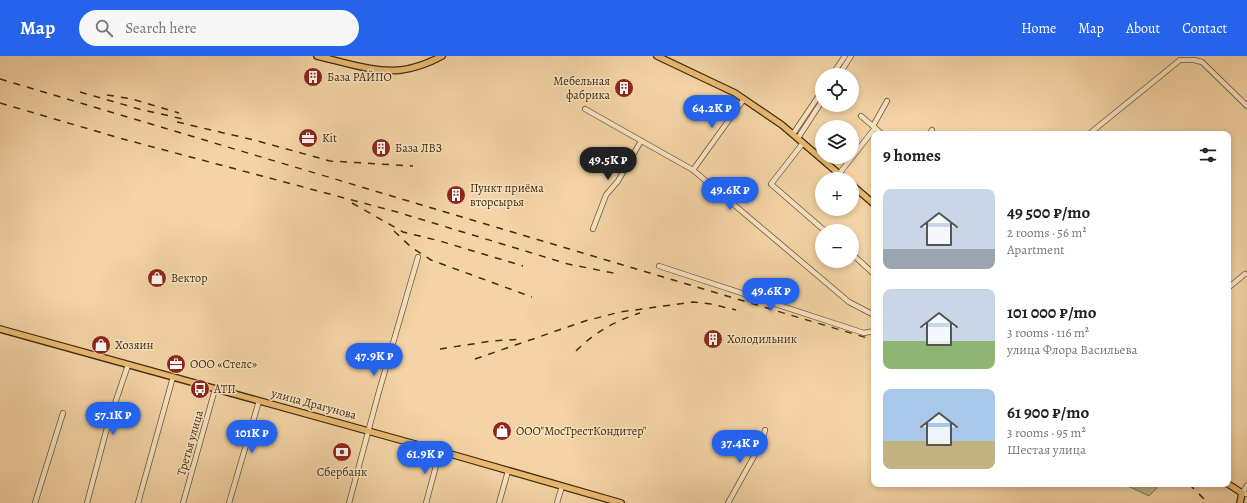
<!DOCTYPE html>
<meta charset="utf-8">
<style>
body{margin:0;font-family:Alegreya,serif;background:#f6f6f6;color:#202124;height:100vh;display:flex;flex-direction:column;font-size:15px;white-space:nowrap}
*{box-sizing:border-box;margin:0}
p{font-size:13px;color:#757577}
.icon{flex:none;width:22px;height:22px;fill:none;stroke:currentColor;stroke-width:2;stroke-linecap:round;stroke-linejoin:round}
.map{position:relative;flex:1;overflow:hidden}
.sheet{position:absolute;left:871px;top:75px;width:360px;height:356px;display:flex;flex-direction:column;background:#fff;border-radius:8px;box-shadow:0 2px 6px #0003}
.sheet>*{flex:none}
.buttons{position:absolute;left:815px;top:12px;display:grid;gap:8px}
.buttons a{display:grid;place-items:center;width:44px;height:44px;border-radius:50%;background:#fff;box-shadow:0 2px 6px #0003;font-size:20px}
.price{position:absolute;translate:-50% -34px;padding:0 9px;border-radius:14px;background:#2563eb;color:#fff;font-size:13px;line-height:26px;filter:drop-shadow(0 1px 2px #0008)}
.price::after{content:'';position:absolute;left:50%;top:24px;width:12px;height:9px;margin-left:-6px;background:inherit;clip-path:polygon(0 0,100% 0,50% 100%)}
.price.on{background:#222;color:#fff}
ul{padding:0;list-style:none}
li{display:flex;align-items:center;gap:12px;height:100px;padding:0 12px}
li span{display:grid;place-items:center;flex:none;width:112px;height:80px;border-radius:8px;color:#555}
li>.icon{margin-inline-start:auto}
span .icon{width:48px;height:48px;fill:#fffc;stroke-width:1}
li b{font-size:17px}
h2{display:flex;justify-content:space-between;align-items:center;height:48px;padding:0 12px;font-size:17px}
header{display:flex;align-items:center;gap:24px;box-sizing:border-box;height:56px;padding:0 20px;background:#2563eb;color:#fff}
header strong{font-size:19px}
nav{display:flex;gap:22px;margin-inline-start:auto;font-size:14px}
.search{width:280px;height:36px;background:#f6f6f6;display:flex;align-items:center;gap:10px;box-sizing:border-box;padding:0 14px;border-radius:22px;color:#757577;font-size:15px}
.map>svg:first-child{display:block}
.green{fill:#bbbd87;stroke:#7e744a}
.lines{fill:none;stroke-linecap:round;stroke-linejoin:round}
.minor-casing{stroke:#6e5632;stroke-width:6}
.major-casing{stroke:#412c0c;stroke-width:8}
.minor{stroke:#f8e3c5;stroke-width:4.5}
.major{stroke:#eaba73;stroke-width:5.5}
.rail{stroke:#412c0c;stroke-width:1.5;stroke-dasharray:7 7;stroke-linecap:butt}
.labels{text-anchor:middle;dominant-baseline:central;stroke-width:3;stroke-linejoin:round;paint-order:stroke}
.poi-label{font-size:12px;fill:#412c0c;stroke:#f8e3c5;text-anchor:start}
.street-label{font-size:12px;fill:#412c0c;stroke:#f8e3c5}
</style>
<header>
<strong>Map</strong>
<div class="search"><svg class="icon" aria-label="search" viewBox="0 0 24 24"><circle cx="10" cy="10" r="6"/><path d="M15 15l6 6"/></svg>Search here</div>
<nav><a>Home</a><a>Map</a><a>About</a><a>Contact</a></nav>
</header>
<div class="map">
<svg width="1247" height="447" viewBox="0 0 1247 447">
<rect width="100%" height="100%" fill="#f4d4a6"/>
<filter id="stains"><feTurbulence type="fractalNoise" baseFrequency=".005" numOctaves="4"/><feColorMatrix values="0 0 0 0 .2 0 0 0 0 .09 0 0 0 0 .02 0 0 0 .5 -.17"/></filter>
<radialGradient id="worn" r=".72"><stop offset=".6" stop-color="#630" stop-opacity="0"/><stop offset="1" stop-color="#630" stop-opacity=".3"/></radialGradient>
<polygon class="green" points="1124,428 1152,428 1157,432 1149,440"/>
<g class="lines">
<defs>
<g id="minor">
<polyline points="832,19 845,0"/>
<polyline points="839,19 851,0"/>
<polyline points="585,53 693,114 849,246 872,258"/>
<polyline points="861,60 882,78"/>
<polyline points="873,70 887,45"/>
<polyline points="793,78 822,35"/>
<polyline points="929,78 932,74"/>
<polyline points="1089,78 1180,4 1194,4 1202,6 1247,50"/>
<polyline points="798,82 822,45"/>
<polyline points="803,87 771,128 825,175"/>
<polyline points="693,114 744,43"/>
<polyline points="839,118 875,72"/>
<polyline points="593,173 606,139 618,125 641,85"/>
<polyline points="852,198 874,218"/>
<polyline points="659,210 864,277 874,275 874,273"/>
<polyline points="1228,232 1245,218"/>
<polyline points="1247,430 1242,437 1247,438"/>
<polyline points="35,447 63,357"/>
<polyline points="87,447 108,368 128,309"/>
<polyline points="138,447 173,321"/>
<polyline points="183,447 215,333"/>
<polyline points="229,447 259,345"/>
<polyline points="349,447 378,339 418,201"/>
<polyline points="426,447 440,395"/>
<polyline points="499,447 508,415"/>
<polyline points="557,447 562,430"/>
<polyline points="728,447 762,386 765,374"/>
</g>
<g id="major">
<path d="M317,0C343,6 375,17 401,14C416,12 429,7 442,0"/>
<polyline points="657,0 735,37 782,69 845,123"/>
<polyline points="852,129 874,148"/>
<polyline points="0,273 440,395 621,447"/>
<polyline points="1228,428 1242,437 1240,447"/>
</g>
</defs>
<use href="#minor" class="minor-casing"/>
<use href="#major" class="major-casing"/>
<use href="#minor" class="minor"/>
<use href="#major" class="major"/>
<g class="rail">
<polyline points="0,23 874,284"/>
<polyline points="80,36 139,53 183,63"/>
<polyline points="107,39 132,43 179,57"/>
<polyline points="0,47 123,83 397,156 568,208 618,218"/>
<polyline points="177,66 254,84 330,105 413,110"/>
<polyline points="352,147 403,176 440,185 523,210"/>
<polyline points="394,175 411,191 431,204 532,241"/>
<polyline points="440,293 492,285 523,283"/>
<path d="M576,295C595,276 615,265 640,257"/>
<polyline points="475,303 585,265 620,256 693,246 711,248 736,254"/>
<polyline points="1189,428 1208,447"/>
</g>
</g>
<defs>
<symbol id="building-disc" viewBox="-11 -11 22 22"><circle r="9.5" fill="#8f2418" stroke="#f8e3c5"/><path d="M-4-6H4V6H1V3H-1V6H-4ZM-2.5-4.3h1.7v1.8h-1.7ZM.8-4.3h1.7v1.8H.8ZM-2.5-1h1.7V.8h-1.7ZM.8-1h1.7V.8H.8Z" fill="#fff"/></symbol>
<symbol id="office-disc" viewBox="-11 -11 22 22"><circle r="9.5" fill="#8f2418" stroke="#f8e3c5"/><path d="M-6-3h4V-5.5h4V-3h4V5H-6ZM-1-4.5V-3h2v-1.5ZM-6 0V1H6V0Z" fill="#fff"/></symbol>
<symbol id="shop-disc" viewBox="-11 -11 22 22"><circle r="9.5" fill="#8f2418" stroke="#f8e3c5"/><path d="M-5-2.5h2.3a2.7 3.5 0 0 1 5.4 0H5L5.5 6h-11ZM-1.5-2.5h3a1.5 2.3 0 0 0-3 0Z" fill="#fff"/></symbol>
<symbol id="bus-disc" viewBox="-11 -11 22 22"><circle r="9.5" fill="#8f2418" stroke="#f8e3c5"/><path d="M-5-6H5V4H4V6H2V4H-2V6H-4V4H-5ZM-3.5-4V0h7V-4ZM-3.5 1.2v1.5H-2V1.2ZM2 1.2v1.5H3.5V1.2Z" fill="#fff"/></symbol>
<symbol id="bank-disc" viewBox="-11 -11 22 22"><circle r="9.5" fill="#8f2418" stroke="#f8e3c5"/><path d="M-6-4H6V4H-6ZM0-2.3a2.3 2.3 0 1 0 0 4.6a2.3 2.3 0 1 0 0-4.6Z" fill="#fff"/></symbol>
</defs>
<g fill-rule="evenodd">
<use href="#building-disc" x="302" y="10" width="22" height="22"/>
<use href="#building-disc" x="613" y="21" width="22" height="22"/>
<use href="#office-disc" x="297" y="71" width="22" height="22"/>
<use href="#building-disc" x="370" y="81" width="22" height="22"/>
<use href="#building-disc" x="445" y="128" width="22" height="22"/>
<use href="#shop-disc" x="146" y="211" width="22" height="22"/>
<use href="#building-disc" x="702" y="272" width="22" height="22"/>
<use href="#shop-disc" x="90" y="278" width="22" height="22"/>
<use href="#office-disc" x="165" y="297" width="22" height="22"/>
<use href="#bus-disc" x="189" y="322" width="22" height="22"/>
<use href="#shop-disc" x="491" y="364" width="22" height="22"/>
<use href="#bank-disc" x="331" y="385" width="22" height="22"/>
</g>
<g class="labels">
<g class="poi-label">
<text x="327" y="21">База РАЙПО</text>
<text x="610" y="25" text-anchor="end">Мебельная<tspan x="610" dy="14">фабрика</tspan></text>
<text x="322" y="82">Kit</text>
<text x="395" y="92">База ЛВЗ</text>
<text x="470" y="132">Пункт приёма<tspan x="470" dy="14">вторсырья</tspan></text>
<text x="171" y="222">Вектор</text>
<text x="727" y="283">Холодильник</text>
<text x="115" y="289">Хозяин</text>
<text x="190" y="308">ООО «Стелс»</text>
<text x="214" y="333">АТП</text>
<text x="516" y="375">ООО"МосТрестКондитер"</text>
<text x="342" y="416" text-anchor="middle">Сбербанк</text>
</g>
<g class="street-label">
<text transform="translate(314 348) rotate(15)">улица Драгунова</text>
<text transform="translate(190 387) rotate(-74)">Третья улица</text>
</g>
</g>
<rect width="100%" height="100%" filter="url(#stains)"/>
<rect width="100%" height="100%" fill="url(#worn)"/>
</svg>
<div class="buttons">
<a><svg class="icon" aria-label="locate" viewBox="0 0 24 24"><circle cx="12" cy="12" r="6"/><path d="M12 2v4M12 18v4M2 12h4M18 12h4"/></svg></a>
<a><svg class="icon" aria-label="layers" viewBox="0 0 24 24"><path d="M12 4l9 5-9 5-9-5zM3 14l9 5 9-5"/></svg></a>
<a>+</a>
<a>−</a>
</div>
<b class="price" style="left:712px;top:73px">64.2K ₽</b>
<b class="price on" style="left:608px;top:125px">49.5K ₽</b>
<b class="price" style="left:730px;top:155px">49.6K ₽</b>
<b class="price" style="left:771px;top:256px">49.6K ₽</b>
<b class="price" style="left:374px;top:321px">47.9K ₽</b>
<b class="price" style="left:113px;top:380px">57.1K ₽</b>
<b class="price" style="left:252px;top:398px">101K ₽</b>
<b class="price" style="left:740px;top:408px">37.4K ₽</b>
<b class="price" style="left:425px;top:419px">61.9K ₽</b>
<section class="sheet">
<h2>9 homes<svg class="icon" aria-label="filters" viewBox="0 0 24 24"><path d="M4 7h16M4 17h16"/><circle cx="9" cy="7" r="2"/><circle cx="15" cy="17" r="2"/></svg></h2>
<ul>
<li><span style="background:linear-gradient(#c9d6e8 75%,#9aa5b1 0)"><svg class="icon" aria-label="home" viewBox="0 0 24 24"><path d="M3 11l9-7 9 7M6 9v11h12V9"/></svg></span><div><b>49 500 ₽/mo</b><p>2 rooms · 56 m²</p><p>Apartment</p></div></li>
<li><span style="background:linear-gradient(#c9d6e8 65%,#8fb573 0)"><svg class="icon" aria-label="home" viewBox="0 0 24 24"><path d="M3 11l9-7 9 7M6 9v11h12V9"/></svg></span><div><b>101 000 ₽/mo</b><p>3 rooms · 116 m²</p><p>улица Флора Васильева</p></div></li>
<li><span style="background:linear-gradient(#a9c7e8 65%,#c2b280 0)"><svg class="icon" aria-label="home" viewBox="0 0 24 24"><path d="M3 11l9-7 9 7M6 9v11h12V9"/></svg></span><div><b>61 900 ₽/mo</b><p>3 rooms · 95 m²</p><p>Шестая улица</p></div></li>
</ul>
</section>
</div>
